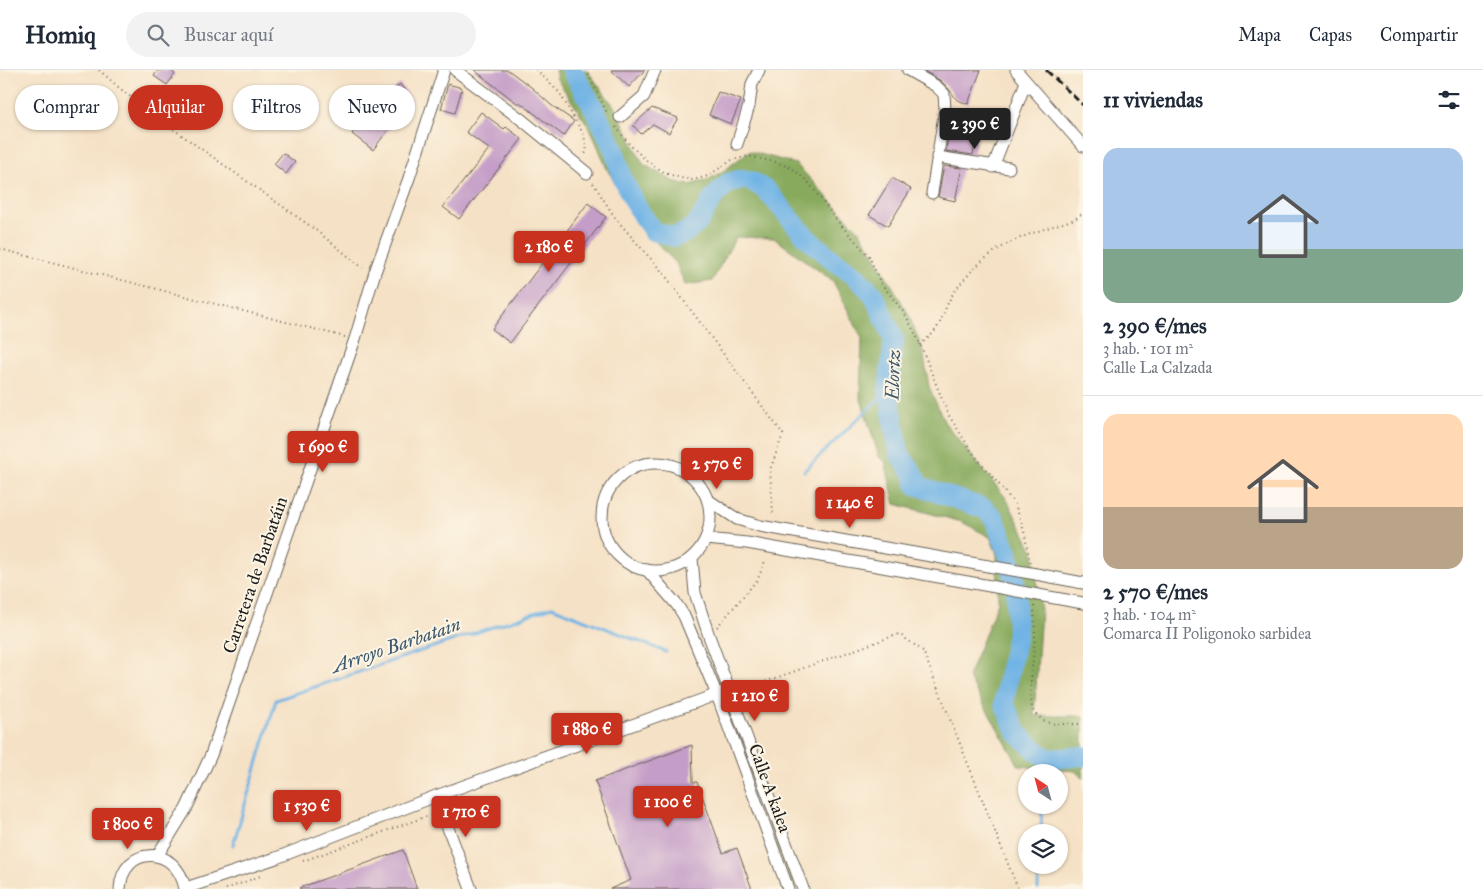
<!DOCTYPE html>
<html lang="es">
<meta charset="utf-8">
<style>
body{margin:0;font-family:"IM FELL Great Primer",serif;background:#f2f2f3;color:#1f2937;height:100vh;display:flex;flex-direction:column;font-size:19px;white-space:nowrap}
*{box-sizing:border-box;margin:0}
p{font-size:16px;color:#747a83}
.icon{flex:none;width:28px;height:28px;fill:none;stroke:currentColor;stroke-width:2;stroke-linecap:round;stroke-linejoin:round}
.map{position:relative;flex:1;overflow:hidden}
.side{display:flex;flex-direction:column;background:#fff;width:400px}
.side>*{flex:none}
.hud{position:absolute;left:15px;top:15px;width:475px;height:45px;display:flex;gap:10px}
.needle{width:32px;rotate:324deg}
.tools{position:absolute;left:1018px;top:694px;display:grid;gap:10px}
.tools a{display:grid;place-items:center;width:50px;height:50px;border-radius:50%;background:#fff;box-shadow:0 1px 4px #0004;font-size:25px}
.price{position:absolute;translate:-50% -42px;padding:0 11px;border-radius:5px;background:#c8321e;color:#fff;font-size:16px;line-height:32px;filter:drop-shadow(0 1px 2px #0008)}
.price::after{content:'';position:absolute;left:50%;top:30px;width:15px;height:11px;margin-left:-8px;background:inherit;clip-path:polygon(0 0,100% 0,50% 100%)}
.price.selected{background:#222;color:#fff}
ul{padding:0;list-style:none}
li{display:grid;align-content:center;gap:10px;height:265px;padding:0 20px}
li+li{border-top:1px solid #e0e1e3}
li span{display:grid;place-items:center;height:155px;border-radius:15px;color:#555}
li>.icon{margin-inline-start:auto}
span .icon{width:90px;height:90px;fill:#fffc;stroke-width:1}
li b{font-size:21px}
h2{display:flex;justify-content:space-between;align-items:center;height:60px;padding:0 20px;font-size:21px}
.pill{padding:0 18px;border-radius:22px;background:#fff;box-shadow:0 1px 4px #0004;font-size:18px;line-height:45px}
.pill.selected{background:#c8321e;color:#fff}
header{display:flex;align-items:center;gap:30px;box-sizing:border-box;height:70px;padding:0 25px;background:#fff;border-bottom:1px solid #e0e1e3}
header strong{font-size:24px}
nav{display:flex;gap:28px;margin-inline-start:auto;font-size:18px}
.search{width:350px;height:45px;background:#f2f2f3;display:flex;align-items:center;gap:12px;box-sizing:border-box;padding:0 18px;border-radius:28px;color:#747a83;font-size:19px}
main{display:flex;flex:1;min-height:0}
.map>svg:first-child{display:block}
.green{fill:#abc469;stroke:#647042}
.forest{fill:#88aa5d;stroke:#52633c}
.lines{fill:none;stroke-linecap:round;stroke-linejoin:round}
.stream{stroke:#6fb3e5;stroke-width:3}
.river{stroke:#6fb3e5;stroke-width:20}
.building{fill:#c49dc8}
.minor-casing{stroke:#686157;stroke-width:13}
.path{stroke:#686157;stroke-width:2;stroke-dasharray:1 4;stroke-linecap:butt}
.minor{stroke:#fff;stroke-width:11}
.rail{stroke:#1c1c1c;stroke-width:3;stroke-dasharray:8 4;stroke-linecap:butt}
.minor-bridge-casing{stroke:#686157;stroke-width:13;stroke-linecap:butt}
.minor-bridge{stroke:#fff;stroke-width:11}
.labels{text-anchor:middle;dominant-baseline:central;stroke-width:4;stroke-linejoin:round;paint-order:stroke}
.street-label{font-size:18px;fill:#1c1c1c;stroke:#fcf5e5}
.water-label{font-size:19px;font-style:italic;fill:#3d586c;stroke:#fcf5e5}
</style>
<header>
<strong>Homiq</strong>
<div class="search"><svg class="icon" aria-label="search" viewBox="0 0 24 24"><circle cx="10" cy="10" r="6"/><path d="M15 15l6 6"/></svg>Buscar aquí</div>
<nav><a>Mapa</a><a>Capas</a><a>Compartir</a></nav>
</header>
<main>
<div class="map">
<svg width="1083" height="819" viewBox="0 0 1083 819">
<rect width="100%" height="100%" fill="#fcf5e5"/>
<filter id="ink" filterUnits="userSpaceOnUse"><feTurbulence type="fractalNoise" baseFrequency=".02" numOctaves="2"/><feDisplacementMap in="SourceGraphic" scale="10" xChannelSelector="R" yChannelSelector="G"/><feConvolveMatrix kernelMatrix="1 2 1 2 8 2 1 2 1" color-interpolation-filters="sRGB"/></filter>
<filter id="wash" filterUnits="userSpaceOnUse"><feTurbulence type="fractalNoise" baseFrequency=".0096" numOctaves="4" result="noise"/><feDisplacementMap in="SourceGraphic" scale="20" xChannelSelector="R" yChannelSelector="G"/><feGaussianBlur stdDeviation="1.12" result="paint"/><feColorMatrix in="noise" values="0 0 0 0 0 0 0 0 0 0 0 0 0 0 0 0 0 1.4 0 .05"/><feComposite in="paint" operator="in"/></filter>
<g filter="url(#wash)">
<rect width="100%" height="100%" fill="#f5e1c5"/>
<polygon class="green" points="737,661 797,819 793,819 736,663"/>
<polygon class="forest" points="555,0 587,0 616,39 643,94 673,111 689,115 708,110 725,100 749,81 796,94 861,163 908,243 923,281 929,317 945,353 1006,428 1033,481 1041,540 1034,646 1083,646 1083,709 1075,701 1019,696 968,607 998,532 997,484 990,467 962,452 895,434 885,391 879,387 860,326 862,268 833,211 774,168 736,167 712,211 685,215 676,193 636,151 607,99 591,60 557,9"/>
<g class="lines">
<g class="stream">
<polyline points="804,401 888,320"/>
<polyline points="1039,683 1040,702"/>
<polyline points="1041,762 1042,735"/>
<polyline points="233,775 276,630 552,537 666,582"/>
<polyline points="1038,819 1039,795"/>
</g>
<polyline class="river" points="572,0 596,42 614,79 623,110 638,139 653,161 674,167 685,163 698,153 714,127 728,113 742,109 751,111 766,120 806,167 833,190 854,205 873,224 894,269 888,320 899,383 915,407 916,415 985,439 994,448 1008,483 1016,516 1017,565 1008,608 1004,633 1017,663 1039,683 1050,689 1083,686"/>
</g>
<g id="blocks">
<g class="building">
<polygon points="158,0 170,0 175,4 167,15 154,6"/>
<polygon points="474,0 508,0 531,17 551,35 574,51 564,66 519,32 518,34"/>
<polygon points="611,0 645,0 629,17"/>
<polygon points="923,0 981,0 968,34 957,30 949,19 941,11"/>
<polygon points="400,14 412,30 389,49 394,52 373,80 352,64 372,37"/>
<polygon points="448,14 462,18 455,43 441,39"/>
<polygon points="718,22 741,30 731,54 709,45"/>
<polygon points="652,38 678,48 669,63 653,54 641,64 633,55"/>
<polygon points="481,42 504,59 506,57 522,69 459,149 443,137 489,79 466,62"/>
<polygon points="951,47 980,52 973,85 946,81"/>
<polygon points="283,83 295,92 286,104 274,94"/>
<polygon points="944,96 962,98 955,131 938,127"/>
<polygon points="892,108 911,119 888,156 869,145"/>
<polygon points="588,133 606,147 510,273 492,259"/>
<polygon points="692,675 693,712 697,712 723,783 737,778 752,819 610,819 631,810 595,711"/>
<polygon points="403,780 417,819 300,819 299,818"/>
</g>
</g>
</g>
<g filter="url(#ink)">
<use href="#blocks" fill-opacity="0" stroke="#686157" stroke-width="1"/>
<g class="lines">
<defs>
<g id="minor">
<polyline points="455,0 522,50 587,103"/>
<polyline points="908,0 936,16 944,24 945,39 932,123"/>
<polyline points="1016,0 1083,76"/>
<polyline points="620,47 644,26 655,0"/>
<polyline points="737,74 749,36 752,14 759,0"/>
<polyline points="937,87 1009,98"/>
<polyline points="993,97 1026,12"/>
<circle cx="656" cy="447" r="54"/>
<polyline points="708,430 737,449 760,456 988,496"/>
<polyline points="706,469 747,473 990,516"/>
<polyline points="692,488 695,523 709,566 803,819"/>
<polyline points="647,500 677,535 684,546 717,625 788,819"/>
<polyline points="1036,504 1083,513"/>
<polyline points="1038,525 1083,533"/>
<polyline points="436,726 471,819"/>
<polyline points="157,786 186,739 211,685 355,269 375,202 409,108 444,0"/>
<polyline points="186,818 276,788 436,726 729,620"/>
<path d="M120,819C122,775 177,774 185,819"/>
</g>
</defs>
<use href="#minor" class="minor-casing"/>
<g class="path">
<polyline points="99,0 124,22 166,54 313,158 363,198"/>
<polyline points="536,0 559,22 584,65 587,81 583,87"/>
<polyline points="586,0 608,45"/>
<polyline points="616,57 630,75 646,90 665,103 681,108 693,110 708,106 732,90 749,86 779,93 793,99 808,112 839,153 869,186 880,212 905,244 918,269 948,344 972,382 1015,434 1024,461 1030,492"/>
<polyline points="593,113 616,149 664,204 783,364 770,400 773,444"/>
<polyline points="0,179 345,267"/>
<path d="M920,275C924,271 930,267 934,262C943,251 945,234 955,221C990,173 1023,166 1075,149L1083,143"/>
<polyline points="1034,536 1035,567 1030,620 1032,638 1035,644 1045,652 1056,654 1083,654"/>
<polyline points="717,557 758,509 765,491"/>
<polyline points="742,620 899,564 923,581 1018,819"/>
<polyline points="303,791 430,745"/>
<polyline points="226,819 263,805"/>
</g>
<use href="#minor" class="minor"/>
<polyline class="rail" points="1046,0 1083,35"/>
<defs>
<g id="minor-bridge">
<polyline points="988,496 1036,504"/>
<polyline points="990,516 1038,525"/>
</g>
</defs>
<use href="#minor-bridge" class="minor-bridge-casing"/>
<use href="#minor-bridge" class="minor-bridge"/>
</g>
</g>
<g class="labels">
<g class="street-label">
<text transform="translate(255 505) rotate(-71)">Carretera de Barbatáin</text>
<text transform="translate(770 718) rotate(70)">Calle A kalea</text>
</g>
<g class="water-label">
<text transform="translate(893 305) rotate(-88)">Elortz</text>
<text transform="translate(396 575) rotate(-19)">Arroyo Barbatain</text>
</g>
</g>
</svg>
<div class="tools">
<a><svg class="needle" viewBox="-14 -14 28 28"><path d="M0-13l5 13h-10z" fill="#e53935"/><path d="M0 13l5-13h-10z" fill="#747a83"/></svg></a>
<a><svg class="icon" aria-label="layers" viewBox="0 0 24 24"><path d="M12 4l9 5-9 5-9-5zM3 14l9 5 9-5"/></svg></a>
</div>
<b class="price selected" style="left:975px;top:80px">2 390 €</b>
<b class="price" style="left:549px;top:203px">2 180 €</b>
<b class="price" style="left:323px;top:403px">1 690 €</b>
<b class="price" style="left:717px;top:420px">2 570 €</b>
<b class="price" style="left:850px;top:459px">1 140 €</b>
<b class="price" style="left:755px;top:652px">1 210 €</b>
<b class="price" style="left:587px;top:685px">1 880 €</b>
<b class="price" style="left:668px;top:758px">1 100 €</b>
<b class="price" style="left:307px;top:762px">1 530 €</b>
<b class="price" style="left:466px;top:768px">1 710 €</b>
<b class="price" style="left:128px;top:780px">1 800 €</b>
<div class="hud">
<a class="pill">Comprar</a>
<a class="pill selected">Alquilar</a>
<a class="pill">Filtros</a>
<a class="pill">Nuevo</a>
</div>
</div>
<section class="side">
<h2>11 viviendas<svg class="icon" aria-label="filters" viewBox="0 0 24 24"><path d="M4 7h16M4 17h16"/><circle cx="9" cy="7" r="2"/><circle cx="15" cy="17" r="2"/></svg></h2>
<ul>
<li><span style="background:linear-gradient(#a9c7e8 65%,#7fa58c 0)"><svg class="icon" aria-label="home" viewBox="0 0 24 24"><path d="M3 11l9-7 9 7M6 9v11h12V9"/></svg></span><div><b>2 390 €/mes</b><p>3 hab. · 101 m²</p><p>Calle La Calzada</p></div></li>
<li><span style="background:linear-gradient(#ffd9b3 60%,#b9a48a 0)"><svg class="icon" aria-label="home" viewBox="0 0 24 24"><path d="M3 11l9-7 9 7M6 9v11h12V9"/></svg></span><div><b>2 570 €/mes</b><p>3 hab. · 104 m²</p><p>Comarca II Poligonoko sarbidea</p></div></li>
</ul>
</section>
</main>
